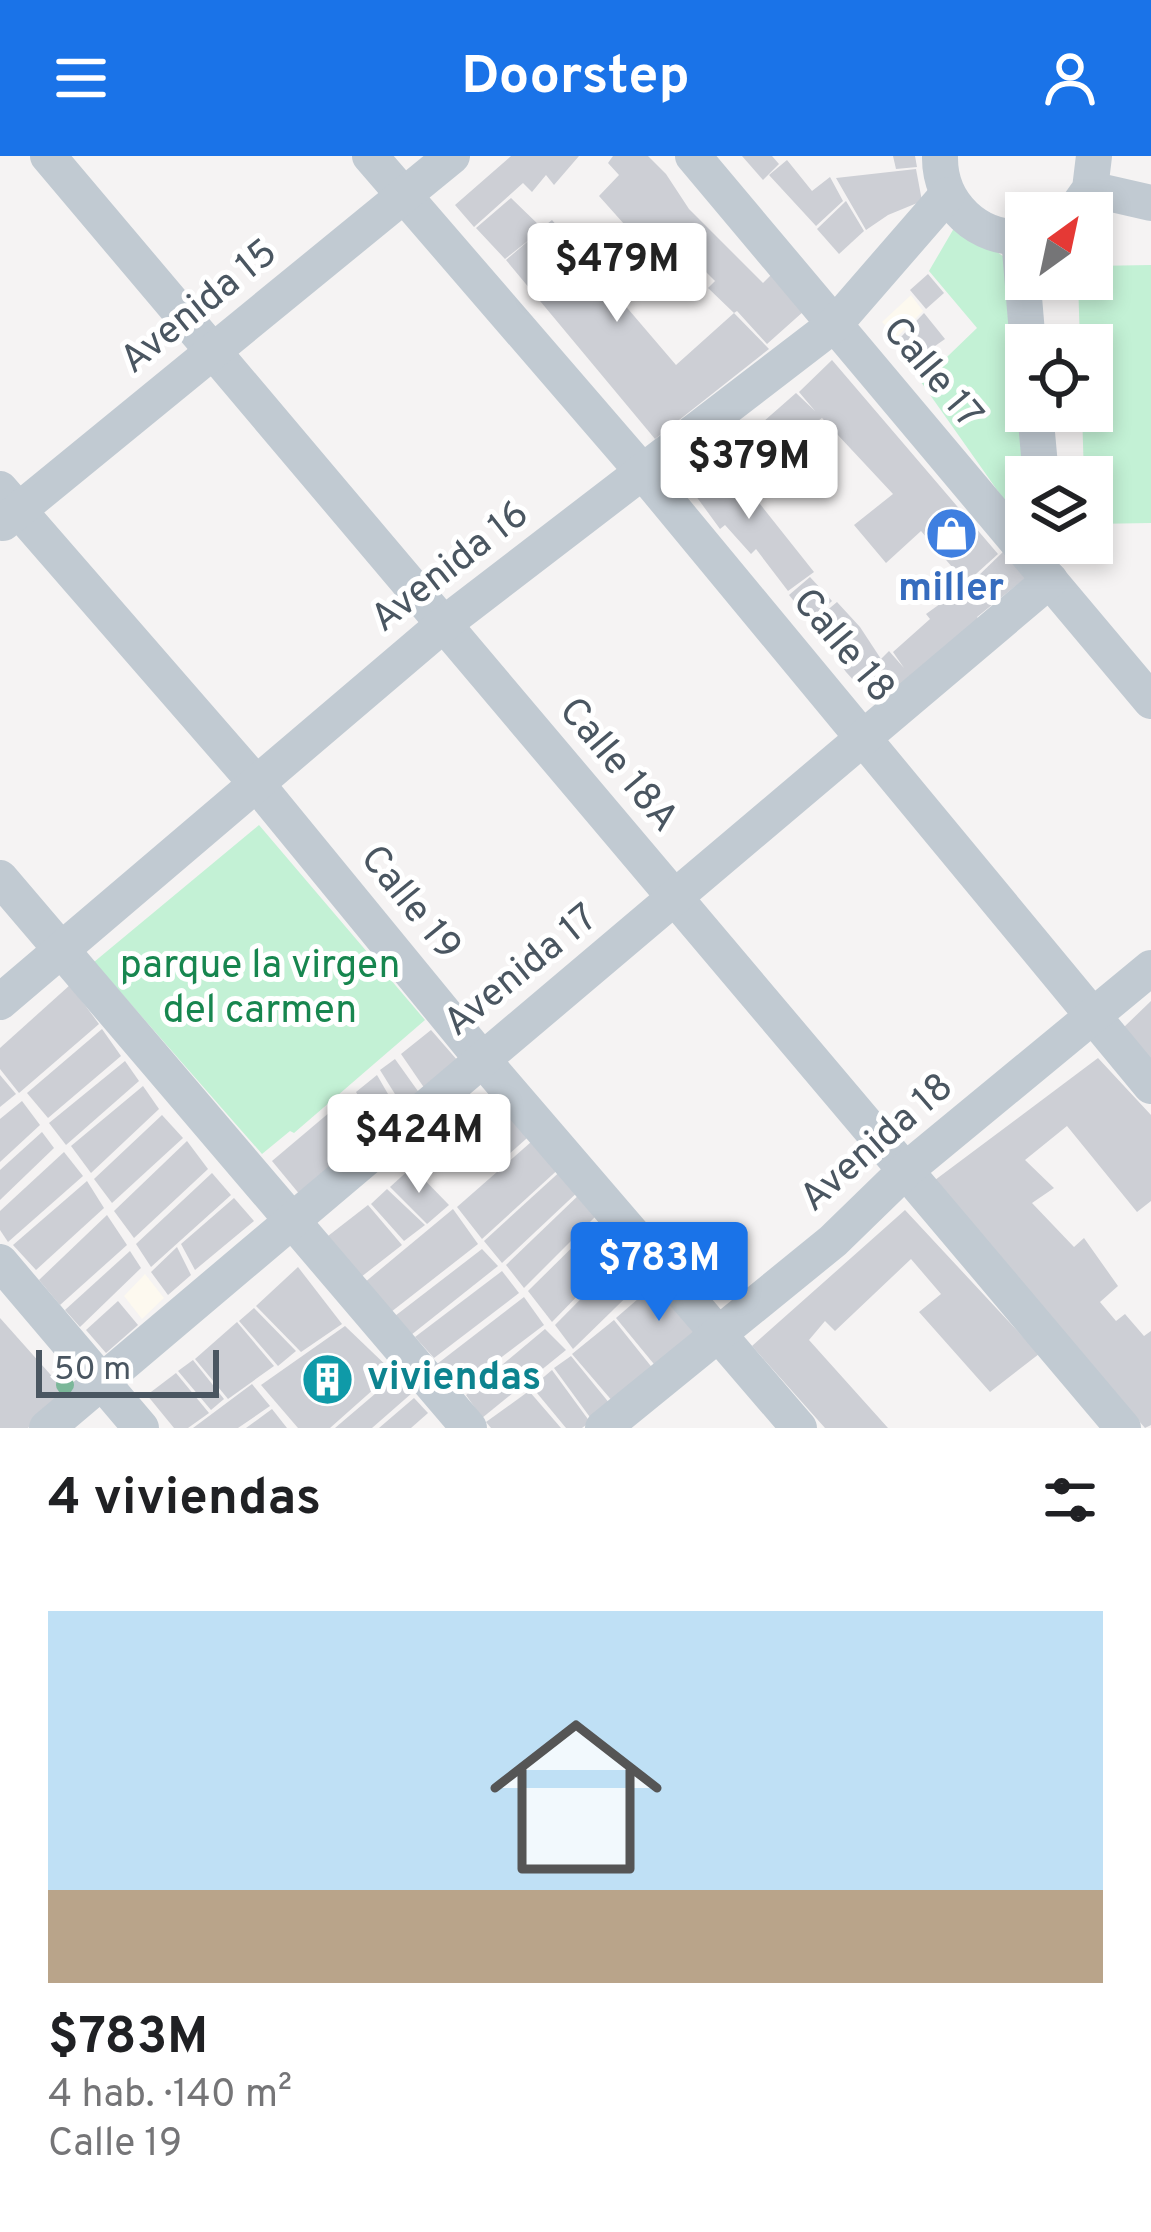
<!DOCTYPE html>
<html lang="es">
<meta charset="utf-8">
<style>
body{margin:0;font-family:Overpass,sans-serif;background:#f2f2f2;color:#202124;height:100vh;display:flex;flex-direction:column;font-size:45px;white-space:nowrap}
*{box-sizing:border-box;margin:0}
p{font-size:39px;color:#757577}
.icon{flex:none;width:66px;height:66px;fill:none;stroke:currentColor;stroke-width:2;stroke-linecap:round;stroke-linejoin:round}
.map{position:relative;height:1272px;overflow:hidden}
.drawer{display:flex;flex-direction:column;background:#fff;flex:1}
.drawer>*{flex:none}
.needle{width:78px;rotate:33deg}
.tools{position:absolute;left:1005px;top:36px;display:grid;gap:24px}
.tools a{display:grid;place-items:center;width:108px;height:108px;border-radius:0px;background:#fff;box-shadow:0 6px 18px #0003;font-size:60px}
.scale{position:absolute;left:36px;bottom:30px;width:183px;box-sizing:border-box;padding-left:12px;border:6px solid #4a5661;border-top:0;font-size:33px;line-height:42px;white-space:nowrap;color:#4a5661;-webkit-text-stroke:9px #fff;paint-order:stroke}
.price{position:absolute;translate:-50% -102px;padding:0 27px;border-radius:12px;background:#fff;color:#222;font-size:39px;line-height:78px;filter:drop-shadow(0 3px 6px #0008)}
.price::after{content:'';position:absolute;left:50%;top:72px;width:36px;height:27px;margin-left:-18px;background:inherit;clip-path:polygon(0 0,100% 0,50% 100%)}
.price.active{background:#1a73e8;color:#fff}
ul{padding:0;list-style:none}
li{display:grid;align-content:center;gap:24px;height:636px;padding:0 48px}
li span{display:grid;place-items:center;height:372px;border-radius:0px;color:#555}
li>.icon{margin-inline-start:auto}
span .icon{width:216px;height:216px;fill:#fffc;stroke-width:1}
li b{font-size:51px}
h2{display:flex;justify-content:space-between;align-items:center;height:144px;padding:0 48px;font-size:51px}
header{display:flex;justify-content:space-between;align-items:center;height:156px;padding:0 48px;background:#1a73e8;color:#fff;font-size:54px;font-weight:700}
.map>svg:first-child{display:block}
.commercial{fill:#fdf9ef}
.green{fill:#c3f1d5}
.building{fill:#cdcfd5}
.lines{fill:none;stroke-linecap:round;stroke-linejoin:round}
.minor{stroke:#c1cad2;stroke-width:36}
.tree{fill:#7bb799}
.labels{text-anchor:middle;dominant-baseline:central;stroke-width:10;stroke-linejoin:round;paint-order:stroke}
.street-label{font-size:39px;fill:#4a5661;stroke:#fff}
.shop-label{font-size:39px;font-weight:bold;fill:#366cbe;stroke:#fff}
.park-label{font-size:39px;fill:#17864f;stroke:#fff}
.culture-label{font-size:39px;font-weight:bold;fill:#0d838f;stroke:#fff;text-anchor:start}
</style>
<header><svg class="icon" aria-label="menu" viewBox="0 0 24 24"><path d="M4 6h16M4 12h16M4 18h16"/></svg>Doorstep<svg class="icon" aria-label="person" viewBox="0 0 24 24"><circle cx="12" cy="8" r="4"/><path d="M4 21q1-7 8-7t8 7"/></svg></header>
<div class="map">
<svg width="1151" height="1272" viewBox="0 0 1151 1272">
<rect width="100%" height="100%" fill="#f5f3f3"/>
<g class="commercial">
<polygon points="911,139 923,155 897,181 882,166"/>
<polygon points="145,1118 164,1142 142,1163 124,1140"/>
</g>
<g class="green">
<polygon points="957,67 1022,114 1026,189 1026,375 921,226 977,172 929,115"/>
<polygon points="1151,109 1151,367 1092,368 1092,321 1084,321 1082,255 1092,255 1092,189 1080,189 1078,123 1092,123 1092,110"/>
<polygon points="259,669 425,864 294,977 290,975 262,998 94,806"/>
</g>
<g class="building">
<polygon points="511,0 579,0 554,29 546,19 532,36 523,27 474,71 455,49"/>
<polygon points="613,0 648,0 666,18 689,53 763,127 771,119 804,155 767,188 737,155 734,157 708,132 715,125 683,93 664,105 649,82 641,87 599,40 619,19 608,7"/>
<polygon points="742,0 772,0 779,8 763,24"/>
<polygon points="893,0 915,0 917,11 896,13"/>
<polygon points="787,4 812,35 830,21 843,45 816,70 769,19"/>
<polygon points="916,13 922,45 888,59 866,74 836,22"/>
<polygon points="511,42 542,72 552,64 676,209 734,157 769,193 655,283 506,104 534,80 505,103 476,72"/>
<polygon points="846,45 864,75 839,98 817,73"/>
<polygon points="928,118 944,137 926,153 910,134"/>
<polygon points="924,157 945,183 915,204 899,183"/>
<polygon points="832,204 998,398 966,427 921,375 886,407 854,369 893,338 822,262 785,289 763,266 796,237 815,255 799,236"/>
<polygon points="759,266 783,291 743,321 724,298"/>
<polygon points="721,299 814,416 788,435 756,393 751,398 725,369 720,373 693,336 694,324"/>
<polygon points="1006,393 1028,420 977,461 980,465 881,553 860,523 856,527 846,516 812,467 837,446 860,471 881,503 889,495 904,512 893,496 930,463 926,458 976,422"/>
<polygon points="810,421 832,445 810,465 789,439"/>
<polygon points="70,829 99,868 19,937 0,913 0,892"/>
<polygon points="1151,845 1151,907 1122,873"/>
<polygon points="102,873 121,900 48,962 27,937"/>
<polygon points="431,874 458,905 425,933 401,898"/>
<polygon points="1098,902 1151,959 1151,1045 1137,1056 1067,970 1025,1004 1054,1032 1032,1047 1074,1091 1084,1082 1118,1130 1100,1146 1116,1165 1125,1158 1144,1180 1151,1175 1151,1269 1145,1272 931,1027"/>
<polygon points="395,903 420,938 403,951 380,914"/>
<polygon points="125,905 139,925 66,989 49,967"/>
<polygon points="0,919 16,938 0,951"/>
<polygon points="377,919 399,957 380,976 356,936"/>
<polygon points="143,930 159,953 91,1017 71,990"/>
<polygon points="499,936 535,975 498,1008 462,968"/>
<polygon points="349,940 374,983 301,1040 272,1005"/>
<polygon points="22,945 40,969 0,1006 0,963"/>
<polygon points="162,959 183,982 112,1047 94,1023"/>
<polygon points="42,976 54,992 0,1044 0,1014"/>
<polygon points="539,979 563,1009 482,1083 457,1051"/>
<polygon points="187,985 208,1013 134,1082 114,1055"/>
<polygon points="64,996 83,1020 8,1086 0,1074 0,1055"/>
<polygon points="412,1011 449,1049 427,1068 390,1031"/>
<polygon points="565,1011 582,1032 502,1107 484,1085"/>
<polygon points="212,1017 231,1039 151,1111 136,1088"/>
<polygon points="87,1025 104,1052 36,1114 13,1089"/>
<polygon points="387,1033 425,1069 404,1085 371,1048"/>
<polygon points="584,1034 601,1055 524,1132 506,1109"/>
<polygon points="234,1042 254,1065 195,1114 181,1088"/>
<polygon points="368,1049 402,1089 361,1121 328,1080"/>
<polygon points="453,1053 478,1088 391,1156 364,1127"/>
<polygon points="905,1054 1039,1198 990,1236 919,1156 941,1138 911,1103 835,1175 825,1165 809,1184 888,1272 825,1272 752,1190"/>
<polygon points="107,1059 127,1089 60,1149 39,1124"/>
<polygon points="605,1059 629,1087 552,1166 528,1135"/>
<polygon points="633,1090 653,1115 573,1193 555,1169"/>
<polygon points="177,1091 191,1119 168,1139 151,1116"/>
<polygon points="482,1093 498,1110 411,1179 395,1160"/>
<polygon points="130,1095 141,1112 80,1171 65,1154"/>
<polygon points="298,1111 342,1168 301,1196 256,1150"/>
<polygon points="502,1115 519,1137 434,1202 415,1181"/>
<polygon points="661,1123 701,1175 658,1213 616,1162"/>
<polygon points="524,1141 544,1169 458,1234 437,1208"/>
<polygon points="118,1145 138,1169 106,1197 86,1174"/>
<polygon points="254,1152 296,1195 278,1210 239,1165"/>
<polygon points="0,1162 66,1236 28,1272 0,1272"/>
<polygon points="614,1164 654,1214 614,1247 572,1198"/>
<polygon points="237,1166 274,1210 228,1243 195,1203"/>
<polygon points="345,1170 393,1216 330,1272 298,1272 261,1229"/>
<polygon points="545,1173 566,1194 482,1262 466,1239"/>
<polygon points="571,1200 610,1248 592,1264 554,1212"/>
<polygon points="193,1204 224,1243 211,1254 178,1215"/>
<polygon points="552,1214 590,1266 582,1272 566,1272 532,1231"/>
<polygon points="176,1217 209,1257 188,1272 174,1272 147,1239"/>
<polygon points="396,1220 412,1237 372,1272 335,1272"/>
<polygon points="252,1228 270,1250 238,1272 193,1272"/>
<polygon points="529,1235 561,1272 491,1272 486,1266"/>
<polygon points="414,1242 428,1257 411,1272 379,1272"/>
<polygon points="272,1253 287,1272 246,1272"/>
</g>
<g class="lines">
<g class="minor">
<polyline points="48,0 1123,1272"/>
<polyline points="370,0 642,315 1151,930"/>
<polyline points="693,0 1151,545"/>
<path d="M940,0C939,48 978,85 1026,81"/>
<polyline points="1090,33 1151,47"/>
<polyline points="1073,57 1090,33 1094,0"/>
<polyline points="1019,82 1028,189"/>
<polyline points="1035,255 1041,321"/>
<polyline points="0,333 255,626 482,903 799,1272"/>
<polyline points="3,367 452,0"/>
<polyline points="0,722 469,1272"/>
<polyline points="0,846 444,468 835,168 947,39"/>
<polyline points="0,1106 141,1272"/>
<polyline points="47,1272 1050,424"/>
<polyline points="603,1272 833,1085 906,1014 1151,812"/>
</g>
</g>
<circle class="tree" cx="65" cy="1229" r="9"/>
<defs>
<symbol id="shop-disc" viewBox="-11 -11 22 22"><circle r="9.5" fill="#3f7fe0" stroke="#fff"/><path d="M-5-2.5h2.3a2.7 3.5 0 0 1 5.4 0H5L5.5 6h-11ZM-1.5-2.5h3a1.5 2.3 0 0 0-3 0Z" fill="#fff"/></symbol>
<symbol id="building-disc" viewBox="-11 -11 22 22"><circle r="9.5" fill="#0f9aa8" stroke="#fff"/><path d="M-4-6H4V6H1V3H-1V6H-4ZM-2.5-4.3h1.7v1.8h-1.7ZM.8-4.3h1.7v1.8H.8ZM-2.5-1h1.7V.8h-1.7ZM.8-1h1.7V.8H.8Z" fill="#fff"/></symbol>
</defs>
<g fill-rule="evenodd">
<use href="#shop-disc" x="922" y="348" width="59" height="59"/>
<use href="#building-disc" x="298" y="1194" width="59" height="59"/>
</g>
<g class="labels">
<g class="street-label">
<text transform="translate(200 152) rotate(-39)">Avenida 15</text>
<text transform="translate(931 218) rotate(50)">Calle 17</text>
<text transform="translate(451 412) rotate(-38)">Avenida 16</text>
<text transform="translate(842 491) rotate(50)">Calle 18</text>
<text transform="translate(617 610) rotate(50)">Calle 18A</text>
<text transform="translate(409 748) rotate(51)">Calle 19</text>
<text transform="translate(522 816) rotate(-39)">Avenida 17</text>
<text transform="translate(878 988) rotate(-41)">Avenida 18</text>
</g>
<g class="shop-label">
<text x="951" y="434">miller</text>
</g>
<g class="park-label">
<text x="260" y="811">parque la virgen<tspan x="260" dy="45">del carmen</tspan></text>
</g>
<g class="culture-label">
<text x="367" y="1223">viviendas</text>
</g>
</g>
</svg>
<div class="tools">
<a><svg class="needle" viewBox="-14 -14 28 28"><path d="M0-13l5 13h-10z" fill="#e53935"/><path d="M0 13l5-13h-10z" fill="#757577"/></svg></a>
<a><svg class="icon" aria-label="locate" viewBox="0 0 24 24"><circle cx="12" cy="12" r="6"/><path d="M12 2v4M12 18v4M2 12h4M18 12h4"/></svg></a>
<a><svg class="icon" aria-label="layers" viewBox="0 0 24 24"><path d="M12 4l9 5-9 5-9-5zM3 14l9 5 9-5"/></svg></a>
</div>
<div class="scale">50 m</div>
<b class="price" style="left:617px;top:169px">$479M</b>
<b class="price" style="left:749px;top:366px">$379M</b>
<b class="price" style="left:419px;top:1040px">$424M</b>
<b class="price active" style="left:659px;top:1168px">$783M</b>
</div>
<section class="drawer">
<h2>4 viviendas<svg class="icon" aria-label="filters" viewBox="0 0 24 24"><path d="M4 7h16M4 17h16"/><circle cx="9" cy="7" r="2"/><circle cx="15" cy="17" r="2"/></svg></h2>
<ul>
<li><span style="background:linear-gradient(#bfe0f5 75%,#b9a48a 0)"><svg class="icon" aria-label="home" viewBox="0 0 24 24"><path d="M3 11l9-7 9 7M6 9v11h12V9"/></svg></span><div><b>$783M</b><p>4 hab. · 140 m²</p><p>Calle 19</p></div></li>
</ul>
</section>
